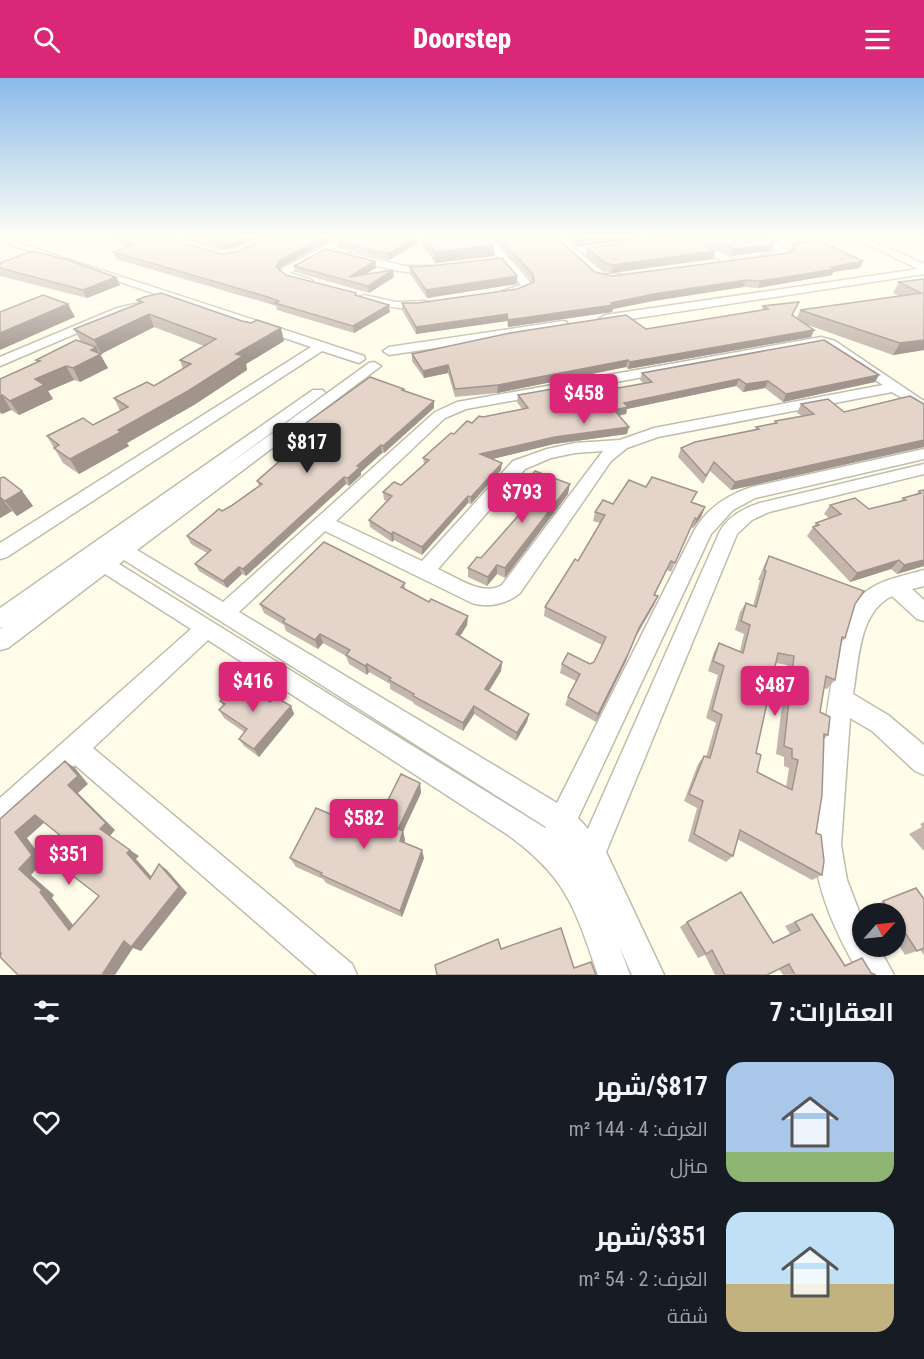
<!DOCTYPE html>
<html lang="ar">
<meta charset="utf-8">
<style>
body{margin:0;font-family:"Roboto Condensed",Cairo,sans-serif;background:#242831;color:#f1f3f6;direction:rtl;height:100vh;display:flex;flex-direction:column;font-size:22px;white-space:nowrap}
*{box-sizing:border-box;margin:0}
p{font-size:20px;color:#9ea1a6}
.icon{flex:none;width:33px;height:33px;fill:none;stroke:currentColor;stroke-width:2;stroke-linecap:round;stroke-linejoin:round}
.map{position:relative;height:897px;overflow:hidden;direction:ltr}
.side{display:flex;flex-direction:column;background:#171b24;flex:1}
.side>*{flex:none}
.needle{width:39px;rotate:63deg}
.fabs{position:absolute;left:852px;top:825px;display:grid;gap:12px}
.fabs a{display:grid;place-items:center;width:54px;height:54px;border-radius:50%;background:#171b24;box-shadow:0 2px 4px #0004;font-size:30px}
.price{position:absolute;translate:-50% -51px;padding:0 14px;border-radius:6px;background:#db2777;color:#fff;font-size:20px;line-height:39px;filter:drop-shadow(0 2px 3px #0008)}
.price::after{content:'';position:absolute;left:50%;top:36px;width:18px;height:14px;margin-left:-9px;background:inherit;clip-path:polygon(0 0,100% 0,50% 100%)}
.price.active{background:#222;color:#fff}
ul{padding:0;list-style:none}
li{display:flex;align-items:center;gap:18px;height:150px;padding:0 30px}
li span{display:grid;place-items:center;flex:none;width:168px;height:120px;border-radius:18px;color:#555}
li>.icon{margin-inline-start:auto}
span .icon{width:72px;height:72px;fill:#fffc;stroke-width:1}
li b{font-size:26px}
h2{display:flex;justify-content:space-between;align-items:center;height:72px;padding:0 30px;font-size:26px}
header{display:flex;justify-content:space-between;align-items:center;height:78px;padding:0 30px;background:#db2777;color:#fff;font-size:27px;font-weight:800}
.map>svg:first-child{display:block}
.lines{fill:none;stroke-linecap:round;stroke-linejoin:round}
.minor-casing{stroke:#bfbdac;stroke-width:3}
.minor{fill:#fff;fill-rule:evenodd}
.wall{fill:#c4b6ad;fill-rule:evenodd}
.shaded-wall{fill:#a0948d}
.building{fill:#e4d4c9;stroke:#a0948d;stroke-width:1.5;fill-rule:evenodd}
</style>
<header><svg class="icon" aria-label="menu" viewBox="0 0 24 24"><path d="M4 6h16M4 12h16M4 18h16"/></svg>Doorstep<svg class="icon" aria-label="search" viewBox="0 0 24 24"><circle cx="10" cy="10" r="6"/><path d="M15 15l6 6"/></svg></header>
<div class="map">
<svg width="924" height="897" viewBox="0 0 924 897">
<rect width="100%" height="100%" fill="#fffcea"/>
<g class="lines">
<defs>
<g id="minor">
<polygon points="0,159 325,265 364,278 365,281 359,285 322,273 7,479 0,481 0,465 311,269 0,163"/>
<polygon points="342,159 354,159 290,195 312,202 312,206 283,200 280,195 283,190"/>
<polygon points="395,159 439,159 451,162 446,165 400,162"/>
<polygon points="481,159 490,159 531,205 532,207 526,214 502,217 502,213 521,207"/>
<polygon points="551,159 561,159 605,196 620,196 625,199 620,202 598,201"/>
<polygon points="755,159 765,159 791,174 785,179 760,182 760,178 779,174"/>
<polygon points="853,159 864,159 924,186 924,196 605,245 599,241 605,237 918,191"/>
<polygon points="696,160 734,182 735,184 726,186 693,165 691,163"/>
<path d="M351,175L405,188H433L438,191C421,203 368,185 348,180V176Z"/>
<path d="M364,217L396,224L425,223L431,226C417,237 377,226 360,222L358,220Z"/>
<polygon points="149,223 153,224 153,228 124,235 0,288 0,279 117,230"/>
<polygon points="563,243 567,244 567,250 389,277 383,273 389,269"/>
<path d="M821,259L835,263L924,323V333L892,314L658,359L627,370L611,383L520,515C507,526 489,530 472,525L325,453L239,534L557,725L694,453C707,430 727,417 752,409L924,371V381L755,420L733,432L711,456L578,740L588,751L720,453C729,438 744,430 760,425L924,386V396L769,434L752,442L737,456L606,774L664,897H632L619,868L630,897H598C575,830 567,800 508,757L208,562L93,670L352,886L357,897H317L75,687L9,747L0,751V720L191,551L105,496L8,570L0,572V551L4,548L0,550V530L313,312H323L325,315L221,392L369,285L374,284L381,288L137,472L223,524L435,334L457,324ZM821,267L883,307L654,350L620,362L575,365L547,371L513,383L422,483L336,443L445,340L466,331ZM603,373L502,507C483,519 456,499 438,491L525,391L551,380L575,375ZM124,482L546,749L545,750L119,486Z"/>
<path d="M924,492V508L912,511L924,522V543L917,541L892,518C858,535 859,583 853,616L888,637L924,667V697L915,693L872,653L850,640L841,767L847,802L862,841V868H878L894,897H860C836,856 817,814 813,767C819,715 828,552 861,518C877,502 903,498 924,492Z"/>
</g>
</defs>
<use href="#minor" class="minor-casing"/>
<use href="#minor" class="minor"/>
</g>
<g class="wall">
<polygon points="114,159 162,159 221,176 237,174 268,159 338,159 281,189 280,192 286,197 356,215 357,217 390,234 354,255 277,232 276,228 270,226 116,181 113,174 127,169 116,163"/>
<polygon points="172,159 265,159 262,159 235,170 222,172"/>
<polygon points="422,159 487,159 494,167 494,178 435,185 422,166"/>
<polygon points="492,159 556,159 595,194 612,198 788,175 791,173 793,166 860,190 833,194 832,197 758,210 743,209 653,223 613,231 612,234 508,249 507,243 416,256 402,232 402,225 418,225 517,211 532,205 532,203"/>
<polygon points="564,159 656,159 576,169"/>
<polygon points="696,159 760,159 774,166 772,173 731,178"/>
<polygon points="416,160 417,166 389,182 339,170 338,164"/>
<polygon points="587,170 715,173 713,181 611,195 604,193 586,178"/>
<polygon points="375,183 376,190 365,196 394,199 369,215 295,194 294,188"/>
<polygon points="0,185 116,199 120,207 87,220 0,198"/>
<polygon points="409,188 517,206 427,220 410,196"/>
<polygon points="924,201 924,272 893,277 808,247 814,252 811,259 628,291 626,289 497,315 455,319 448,295 424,300 412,283 412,276 646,251 762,232 763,228 793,238 797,240 800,232 899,218 893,215 899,204"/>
<polygon points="137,222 284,263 246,286 247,292 194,327 127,365 129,368 79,396 63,385 47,358 93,347 120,333 114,320 154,308 183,291 180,282 204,268 154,249 101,276 99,275 108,290 80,304 74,302 48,313 53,321 19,337 11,332 2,336 0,335 0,301 38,284 36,282 81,264 74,251 139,226"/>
<polygon points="642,295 875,304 783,324 765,310 743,314 736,308 627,331 626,336 619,338 627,356 554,366 492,381 501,392 471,426 468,425 422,477 394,462 392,464 370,449 369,442 387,423 384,422 383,414 401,407 424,386 423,380 454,356 472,345 483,339 522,331 517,324 518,317 618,310 644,306 640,302"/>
<polygon points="404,313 434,323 434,330 384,375 382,375 361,394 361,397 349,408 346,406 246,498 242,496 227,510 199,493 195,486 207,475 191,466 187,458 259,408 257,403 286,383 309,366 308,362 316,356 308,352 306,345"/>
<polygon points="801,326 844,334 924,326 924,369 731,412 710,393 703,406 678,379 681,370 755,352 756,349 774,345 775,343 802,338 797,335"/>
<polygon points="0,400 22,413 33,428 17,438 12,433 0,440"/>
<polygon points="526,405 568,416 505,500 497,496 487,508 468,499 468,490 481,480 525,429 526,419 529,415 525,414"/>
<polygon points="646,409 705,429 701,439 693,450 691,449 671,494 667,492 655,517 654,527 636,559 626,583 596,644 565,627 568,619 576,603 560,595 562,586 590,586 594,584 602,567 544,538 545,529 578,483 600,445 593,443 595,434"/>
<polygon points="924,412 924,488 897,496 891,491 850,504 807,458 816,445 829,440 824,436 830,427 869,431 901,423 903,420 916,416 919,413"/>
<path d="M769,478L855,526L845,560L842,564L835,602L827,611L824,610L820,634L828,657L824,661L816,755L822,797L812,802L737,761L733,778L726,784L688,763L697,730L684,723L698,686L704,678L706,679L716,645L706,640L718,597L708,593L714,574L719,565L740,573L744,556L735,552L740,534L746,525L753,528L760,502H758L764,488ZM776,585L787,587L776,676L784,679V688L789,690L786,709L757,694L756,675Z"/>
<polygon points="405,505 405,511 429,524 468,538 467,547 460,558 502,584 501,593 489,613 529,636 527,644 516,663 474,636 463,653 414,626 413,624 390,611 390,606 369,594 367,597 349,586 346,578 323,565 318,571 286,553 284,547 264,535 260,526"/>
<polygon points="220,623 291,628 294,636 259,679 244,668 239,661 244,654 224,640 219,632 223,627"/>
<polygon points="420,705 421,715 403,753 405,762 405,765 424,780 402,839 326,805 323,801 296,789 290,780 363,750 373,752"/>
<polygon points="924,744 924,773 909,756 922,749 920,746"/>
<polygon points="916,810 924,821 924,877 920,872 905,877 896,863 896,836 877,836 872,828"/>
<polygon points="812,836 844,887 862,880 871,895 876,897 783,897 779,891 767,897 715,897 705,877 698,880 680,849 687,844 773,864 790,856 785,848"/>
</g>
<g class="shaded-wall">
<polygon points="246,159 265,159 262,159 235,170 222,172 220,165"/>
<polygon points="325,159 338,159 281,189 278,195 276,189 280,182"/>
<polygon points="606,159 656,159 576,169 577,162"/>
<polygon points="416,160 417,166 389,182 388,176"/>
<polygon points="774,166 772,173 731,178 734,171"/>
<polygon points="494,167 494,178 435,185 435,174"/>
<polygon points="715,173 713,181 611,195 613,187"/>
<polygon points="375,183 376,190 352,204 349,199"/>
<polygon points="863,183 860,190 833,194 832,197 758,210 760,203 831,189"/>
<polygon points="393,192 394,199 369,215 368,208"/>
<polygon points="517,198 517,206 427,220 426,212"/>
<polygon points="116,199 120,207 87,220 83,212"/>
<polygon points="746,202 743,209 653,223 613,231 612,234 508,249 508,242 611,225 654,216"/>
<polygon points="68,226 75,239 0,272 0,255"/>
<polygon points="389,227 390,234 354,255 353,248"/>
<polygon points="149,236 154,249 101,276 94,262"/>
<polygon points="507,236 507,243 416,256 416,249"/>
<polygon points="281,250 284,263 246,286 247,292 194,327 127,365 129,368 79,396 70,381 236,276"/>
<polygon points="814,252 811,259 628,291 630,284"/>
<polygon points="924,262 924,272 893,277 900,265"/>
<polygon points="96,269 108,290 80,304 73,290 91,272"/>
<polygon points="628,282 626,289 497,315 498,307"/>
<polygon points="448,287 448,295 424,300 423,293"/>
<polygon points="66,288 74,302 48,313 53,321 19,337 10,323 35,301"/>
<polygon points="879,297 875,304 783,324 786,316"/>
<polygon points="739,301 736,308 627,331 626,336 612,339 614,332 624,325"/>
<polygon points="768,303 765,310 743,314 746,306"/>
<polygon points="2,317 11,332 2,336 0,333 0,318"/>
<polygon points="434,323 434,330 384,375 383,368"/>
<polygon points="629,349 627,356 554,366 480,384 480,376 555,359"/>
<polygon points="924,362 924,369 731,412 735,404"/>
<polygon points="381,367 382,375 361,394 361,397 349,408 348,400 357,388"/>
<polygon points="502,385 501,392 471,426 471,419"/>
<polygon points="344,399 346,406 246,498 243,491"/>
<polygon points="570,406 568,416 505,500 505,490"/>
<polygon points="22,413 33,428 17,438 5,423"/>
<polygon points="468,418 468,425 422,477 422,469"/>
<polygon points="0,419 12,433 0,440"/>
<polygon points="705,429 701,439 693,450 697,441"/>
<polygon points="393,454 394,462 392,464 391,456"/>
<polygon points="899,482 891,491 850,504 857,495"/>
<polygon points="924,482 924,488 897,496 904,487"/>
<polygon points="497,487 497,496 487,508 488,499"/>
<polygon points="239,489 242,496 227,510 223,503"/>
<polygon points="658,518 654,527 635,559 639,550"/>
<polygon points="468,538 467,547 456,565 456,556"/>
<polygon points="320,556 323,565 318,571 315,562"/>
<polygon points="629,574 626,583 596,644 598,636"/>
<polygon points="502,584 501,593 485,619 485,611"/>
<polygon points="367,586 369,594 367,597 365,588"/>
<polygon points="291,628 294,636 259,679 254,671"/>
<polygon points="474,628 474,636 463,653 463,645"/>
<polygon points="529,636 527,644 516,663 517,655"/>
<polygon points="65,683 75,690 88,706 78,715 115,752 110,758 100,751 68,707"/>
<polygon points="420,705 421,715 400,760 398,751"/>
<polygon points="35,737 46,743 27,760 44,783 31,797 54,817 52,820 80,856 69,852 19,791 15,754"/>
<polygon points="403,753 405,762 402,771 400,763"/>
<polygon points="130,772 139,778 136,781 159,807 150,801 127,775"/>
<polygon points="422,772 424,780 402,839 400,833"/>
<polygon points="159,786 167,792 187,815 141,873 133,870 115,897 102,897 124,863"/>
</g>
<g class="building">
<polygon points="117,159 162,159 221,176 237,174 268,159 325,159 280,182 276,189 286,197 356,215 355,217 389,227 353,248 275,225 279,223 268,219 113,174 133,166"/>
<polygon points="194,159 246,159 233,164 220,165"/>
<polygon points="346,159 409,159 416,160 388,176 338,164"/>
<polygon points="424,159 487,159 494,167 435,174"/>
<polygon points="498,159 556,159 595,194 612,198 788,175 795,170 793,166 820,163 863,183 831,189 835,191 760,203 746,202 654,216 611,225 613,227 508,242 507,236 416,249 402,225 418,225 517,211 534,204 533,196"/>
<polygon points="572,159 606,159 577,162"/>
<polygon points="678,159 690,159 715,173 613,187 605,185 587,170"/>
<polygon points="709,159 760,159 774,166 734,171"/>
<polygon points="325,171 375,183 349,199 393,192 368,208 294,188"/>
<polygon points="32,173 65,181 116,199 83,212 0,190 0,185"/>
<polygon points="502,180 517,198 426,212 409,188 420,189"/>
<polygon points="924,201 924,262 900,265 800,232 921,215 899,204"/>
<polygon points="161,215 242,243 251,245 257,242 281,250 236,276 243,278 188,313 118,352 121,354 70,381 54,370 59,367 47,358 83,340 93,347 128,329 114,320 147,304 154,308 191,286 180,282 216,261 149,236 94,262 74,251 143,224 137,222 144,219"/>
<polygon points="43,217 68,226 0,255 0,234"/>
<polygon points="799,224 792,237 814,252 630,284 628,282 498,307 455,311 448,287 423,293 412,276 510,255 626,237 646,251 768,231 763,228"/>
<polygon points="76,262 96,269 91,272 101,276 73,290 66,288 35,301 44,307 10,323 2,317 0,318 0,301 40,283 36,282"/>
<polygon points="824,262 879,297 786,316 768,303 746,306 739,301 624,325 628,329 614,332 629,349 555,359 480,376 502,385 471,419 468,418 422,469 393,454 391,456 369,442 392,418 383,414 394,404 401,407 429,382 423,380 451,355 454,356 467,343 472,345 479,338 483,339 528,330 518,317 609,301 618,310 652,304 642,295"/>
<polygon points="370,299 404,311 402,312 434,323 383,368 381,367 357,388 360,389 348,400 344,399 243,491 239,489 223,503 195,486 211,472 187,458 219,431 222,433 231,428 262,406 257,403 282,381 286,383 312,364 308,362 322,352 306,345"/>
<polygon points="910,318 924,326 924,362 735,404 714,384 706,398 681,370 695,364 759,351 756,349 777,345 775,343 814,336 801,326 828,321 844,334"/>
<polygon points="535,393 570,406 505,490 497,487 488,499 468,490 477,479 481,480 532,422 526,419 535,408 526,405"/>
<polygon points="4,399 22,413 5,423 0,419 0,400"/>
<polygon points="652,399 697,414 691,424 705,429 697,441 695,440 675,485 671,483 654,517 658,518 639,550 629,574 598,636 568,619 580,596 562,586 568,575 590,586 594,584 606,559 545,529 575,481 578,483 605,437 595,434 603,422 613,426 629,402 646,409"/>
<polygon points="924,412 924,482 904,487 899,482 857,495 813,449 819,447 816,445 841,436 830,427 855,420 869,431 906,422 903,420 921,415 919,413"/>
<polygon points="324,464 405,505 401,509 429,524 431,521 468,538 456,556 502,584 485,611 529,636 517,655 474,628 463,645 413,618 414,616 389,602 391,600 367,586 365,588 346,577 350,572 320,556 315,562 283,544 285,541 260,526"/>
<path d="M769,478L864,513L855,526L845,560L842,559L835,602L826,598L820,634L830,639L828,657L824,656L822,717L816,755L821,757L824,783L822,797L740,752L733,778L694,756L703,723L689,716L704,678L710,680L722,637L712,632L724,588L713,583L719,565L743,575L750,547L741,543L746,525L756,529L766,493L764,492ZM778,575L794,578L784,668L792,671V680L798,682L792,712L757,694L761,677L756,675Z"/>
<polygon points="240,603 270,624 275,619 291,628 254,671 239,661 247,651 219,632 225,626 220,623"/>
<path d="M65,683L78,698L68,707L106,745L100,751L130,772L127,775L150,801L159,786L179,809L131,869L124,863L102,897H18L0,879L1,875L0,874V741ZM35,737L62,759L51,768L79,792L73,798L99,818L69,852L40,814L42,812L19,791L32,777L15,754Z"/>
<polygon points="401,696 420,705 398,751 403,753 400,763 422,772 400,833 321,797 322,795 290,780 316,730 363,750 364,748 373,752"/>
<polygon points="916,810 924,821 924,870 917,873 896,841 896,836 891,836 883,823"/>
<polygon points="741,814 773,865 800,852 795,844 812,836 845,888 862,880 871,895 876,897 795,897 789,886 767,897 725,897 712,872 706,876 687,844"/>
<polygon points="561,850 574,890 591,884 596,897 437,897 435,887 498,861 501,871"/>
</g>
<linearGradient id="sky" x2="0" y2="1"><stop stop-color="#8abae8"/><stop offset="0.56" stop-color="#fffef6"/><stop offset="1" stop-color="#fffef6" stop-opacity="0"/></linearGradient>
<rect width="924" height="284" fill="url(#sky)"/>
</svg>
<div class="fabs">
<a><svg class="needle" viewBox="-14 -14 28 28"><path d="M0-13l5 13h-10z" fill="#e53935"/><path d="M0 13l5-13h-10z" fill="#9ea1a6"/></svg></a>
</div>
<b class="price" style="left:584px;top:347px">$458</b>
<b class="price active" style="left:307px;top:396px">$817</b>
<b class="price" style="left:522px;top:446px">$793</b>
<b class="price" style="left:253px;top:635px">$416</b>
<b class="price" style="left:775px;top:639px">$487</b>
<b class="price" style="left:364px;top:772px">$582</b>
<b class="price" style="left:69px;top:808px">$351</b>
</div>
<section class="side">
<h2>العقارات: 7<svg class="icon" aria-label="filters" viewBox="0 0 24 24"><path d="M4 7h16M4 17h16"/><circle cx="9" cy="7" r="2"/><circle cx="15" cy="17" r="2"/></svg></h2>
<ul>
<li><span style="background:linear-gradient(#a9c7e8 75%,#8fb573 0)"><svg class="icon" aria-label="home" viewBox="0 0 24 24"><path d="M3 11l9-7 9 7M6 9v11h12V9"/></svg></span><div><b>$817/شهر</b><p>الغرف: 4 · 144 m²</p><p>منزل</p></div><svg class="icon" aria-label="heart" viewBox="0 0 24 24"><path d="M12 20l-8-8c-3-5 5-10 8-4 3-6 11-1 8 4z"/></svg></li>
<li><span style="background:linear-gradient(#bfe0f5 60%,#c2b280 0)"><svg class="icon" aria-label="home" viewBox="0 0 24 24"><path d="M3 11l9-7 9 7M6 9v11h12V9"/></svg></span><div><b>$351/شهر</b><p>الغرف: 2 · 54 m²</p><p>شقة</p></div><svg class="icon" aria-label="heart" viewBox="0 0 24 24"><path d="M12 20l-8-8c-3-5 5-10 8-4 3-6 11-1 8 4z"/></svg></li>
</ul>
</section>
